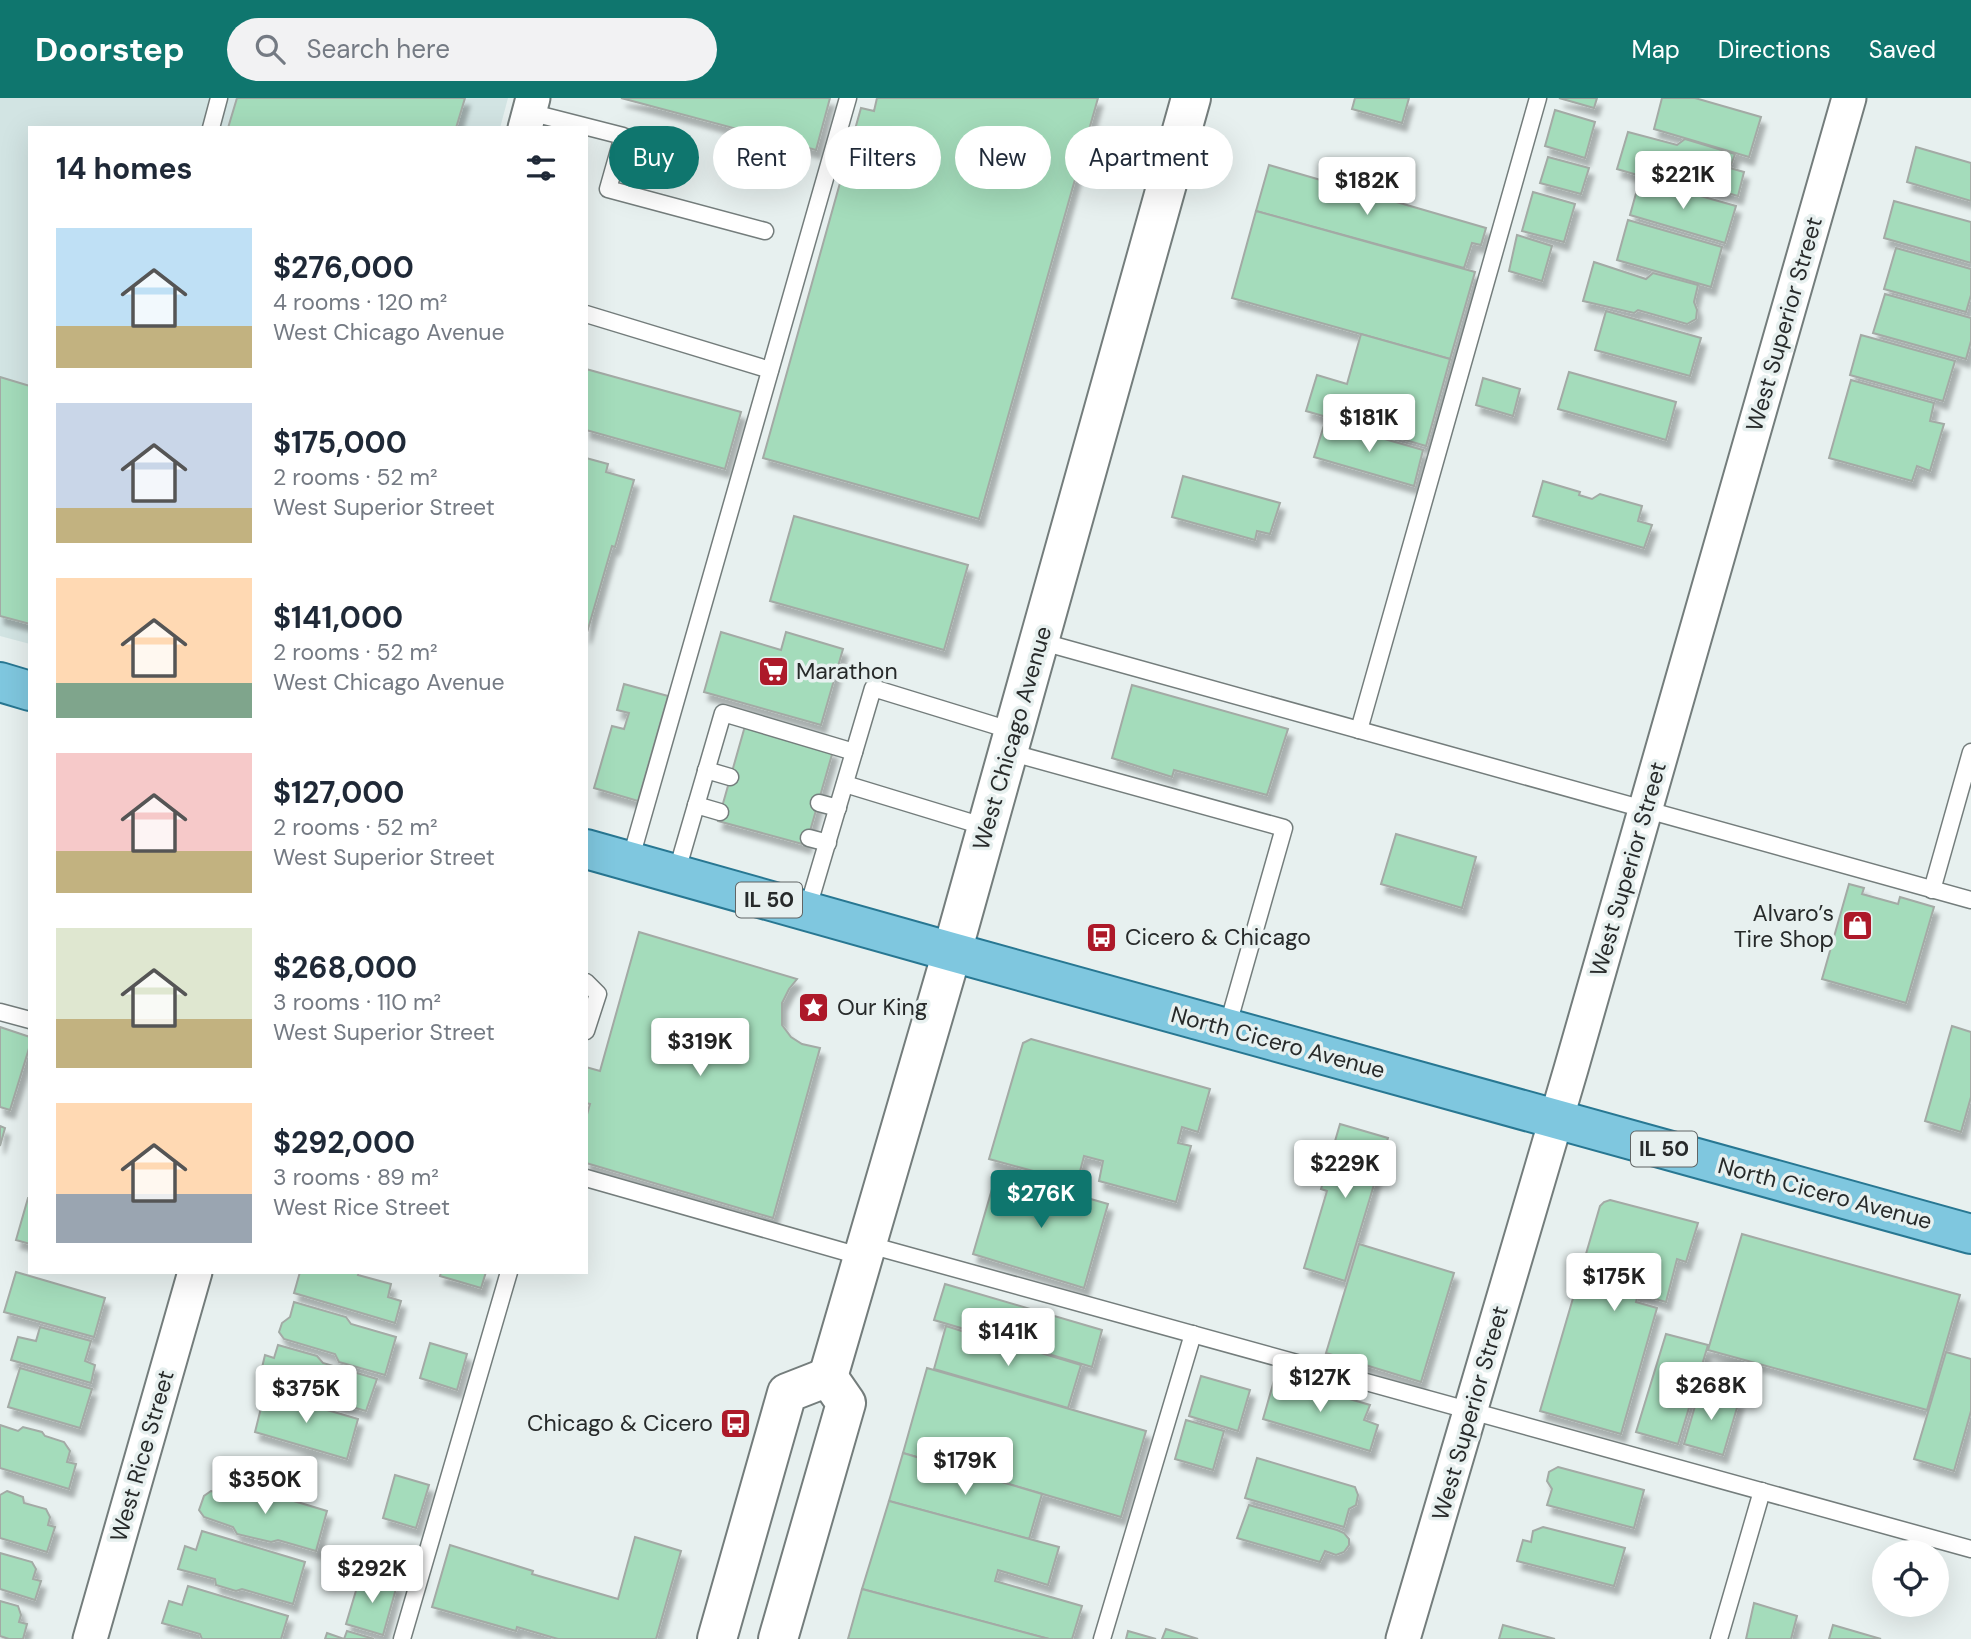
<!DOCTYPE html>
<meta charset="utf-8">
<style>
body{margin:0;font-family:"DM Sans",sans-serif;background:#f2f2f3;color:#1f2937;height:100vh;display:flex;flex-direction:column;font-size:26px;white-space:nowrap}
*{box-sizing:border-box;margin:0}
p{font-size:23px;color:#747a83}
.icon{flex:none;width:38px;height:38px;fill:none;stroke:currentColor;stroke-width:2;stroke-linecap:round;stroke-linejoin:round}
.map{position:relative;flex:1;overflow:hidden}
.panel{position:absolute;left:28px;top:28px;width:560px;height:1148px;display:flex;flex-direction:column;background:#fff;border-radius:0px;box-shadow:0 7px 28px #0002}
.panel>*{flex:none}
.banner{position:absolute;left:609px;top:28px;width:665px;height:63px;display:flex;gap:14px}
.controls{position:absolute;left:1872px;top:1442px;display:grid;gap:14px}
.controls a{display:grid;place-items:center;width:77px;height:77px;border-radius:50%;background:#fff;box-shadow:0 7px 28px #0002;font-size:35px}
.price{position:absolute;translate:-50% -60px;padding:0 16px;border-radius:7px;background:#fff;color:#222;font-size:23px;line-height:46px;filter:drop-shadow(0 2px 4px #0008)}
.price::after{content:'';position:absolute;left:50%;top:42px;width:21px;height:16px;margin-left:-10px;background:inherit;clip-path:polygon(0 0,100% 0,50% 100%)}
.price.active{background:#0f766e;color:#fff}
ul{padding:0;list-style:none}
li{display:flex;align-items:center;gap:21px;height:175px;padding:0 28px}
li span{display:grid;place-items:center;flex:none;width:196px;height:140px;border-radius:0px;color:#555}
li>.icon{margin-inline-start:auto}
span .icon{width:84px;height:84px;fill:#fffc;stroke-width:1}
li b{font-size:30px}
h2{display:flex;justify-content:space-between;align-items:center;height:84px;padding:0 28px;font-size:30px}
.tag{padding:0 24px;border-radius:32px;background:#fff;box-shadow:0 7px 28px #0002;font-size:24px;line-height:63px}
.tag.active{background:#0f766e;color:#fff}
header{display:flex;align-items:center;gap:42px;box-sizing:border-box;height:98px;padding:0 35px;background:#0f766e;color:#fff}
header strong{font-size:33px}
nav{display:flex;gap:38px;margin-inline-start:auto;font-size:24px}
.search{width:490px;height:63px;background:#f2f2f3;display:flex;align-items:center;gap:18px;box-sizing:border-box;padding:0 24px;border-radius:38px;color:#747a83;font-size:26px}
.map>svg:first-child{display:block}
.built{fill:#d2e4e3}
.building{fill:#a4dcbb;stroke:#a3aaa5;stroke-width:2;filter:url(#shadow)}
.lines{fill:none;stroke-linecap:round;stroke-linejoin:round}
.service-casing{stroke:#747d7c;stroke-width:19}
.minor-casing{stroke:#747d7c;stroke-width:37}
.secondary-casing{stroke:#747d7c;stroke-width:42}
.primary-casing{stroke:#287792;stroke-width:42}
.service{stroke:#fff;stroke-width:16}
.minor{stroke:#fff;stroke-width:33}
.secondary{stroke:#fff;stroke-width:38}
.primary{stroke:#7fc7df;stroke-width:38}
.labels{text-anchor:middle;dominant-baseline:central;stroke-width:7;stroke-linejoin:round;paint-order:stroke}
.shield{fill:#e7f0ef;stroke:#616565;stroke-width:2}
.shield-label{font-size:21px;font-weight:bold;fill:#272a2a}
.street-label{font-size:23px;fill:#272a2a;stroke:#e7f0ef}
.poi-label{font-size:23px;fill:#272a2a;stroke:#e7f0ef;text-anchor:start}
</style>
<header>
<strong>Doorstep</strong>
<div class="search"><svg class="icon" aria-label="search" viewBox="0 0 24 24"><circle cx="10" cy="10" r="6"/><path d="M15 15l6 6"/></svg>Search here</div>
<nav><a>Map</a><a>Directions</a><a>Saved</a></nav>
</header>
<div class="map">
<svg width="1971" height="1541" viewBox="0 0 1971 1541">
<defs>
<filter id="shadow"><feDropShadow dx="4.5" dy="8" stdDeviation="2" flood-color="#0004"/></filter>
</defs>
<rect width="100%" height="100%" fill="#e7f0ef"/>
<polygon class="built" points="0,0 508,0 500,30 30,30 30,546 0,538"/>
<g class="building">
<polygon points="237,0 465,0 456,30 228,30"/>
<polygon points="621,0 830,0 816,52"/>
<polygon points="877,0 1098,0 979,421 763,360 861,10 874,13"/>
<polygon points="1355,0 1409,0 1402,25 1352,11"/>
<polygon points="1559,0 1597,0 1594,10"/>
<polygon points="1662,0 1695,0 1761,19 1749,59 1654,31"/>
<polygon points="1555,12 1595,24 1585,60 1545,48"/>
<polygon points="1628,34 1677,47 1685,41 1735,56 1730,70 1744,74 1738,98 1676,81 1671,87 1617,71"/>
<polygon points="1916,49 1971,65 1971,103 1907,84"/>
<polygon points="1548,59 1589,70 1581,96 1540,85"/>
<polygon points="1269,67 1486,130 1481,147 1472,145 1464,170 1256,113"/>
<polygon points="1640,81 1736,108 1725,145 1630,117"/>
<polygon points="1533,94 1575,106 1564,144 1522,133"/>
<polygon points="1894,103 1971,124 1971,165 1884,140"/>
<polygon points="1256,113 1475,174 1450,261 1232,200"/>
<polygon points="1628,122 1722,149 1711,189 1617,162"/>
<polygon points="1517,137 1552,148 1542,183 1509,173"/>
<polygon points="1896,150 1971,171 1971,197 1966,214 1884,191"/>
<polygon points="1594,164 1646,181 1653,175 1698,187 1694,204 1697,212 1696,221 1687,226 1638,212 1634,215 1583,203"/>
<polygon points="1885,196 1971,220 1971,243 1966,261 1873,235"/>
<polygon points="1606,213 1701,240 1690,278 1595,252"/>
<polygon points="1361,236 1450,261 1426,348 1306,313 1317,277 1347,286"/>
<polygon points="1861,237 1955,263 1943,303 1850,277"/>
<polygon points="586,271 741,314 725,371 586,332"/>
<polygon points="1569,274 1676,304 1666,342 1558,311"/>
<polygon points="0,279 30,288 30,526 0,518"/>
<polygon points="1483,280 1520,291 1513,318 1476,307"/>
<polygon points="1851,282 1934,305 1930,323 1944,326 1930,373 1917,368 1912,383 1829,360"/>
<polygon points="1325,324 1423,352 1414,388 1314,359"/>
<polygon points="586,360 608,366 606,374 634,382 615,449 612,448 586,538"/>
<polygon points="1183,378 1280,405 1270,436 1257,433 1255,442 1172,419"/>
<polygon points="1543,383 1580,394 1579,397 1592,401 1600,396 1642,408 1638,423 1652,427 1644,450 1533,418"/>
<polygon points="794,418 968,467 944,552 770,503"/>
<polygon points="721,534 781,552 786,534 843,551 821,627 704,594"/>
<polygon points="624,586 668,598 638,703 594,690 612,628 624,631 629,615 617,612"/>
<polygon points="1132,587 1288,631 1267,697 1174,672 1172,679 1112,660"/>
<polygon points="745,628 833,653 806,747 718,723"/>
<polygon points="1396,736 1476,759 1462,810 1381,786"/>
<polygon points="1849,786 1864,790 1862,796 1898,806 1900,799 1934,809 1906,905 1822,881"/>
<polygon points="639,834 797,881 789,891 782,905 782,927 791,939 802,946 820,950 773,1120 586,1065 586,1020 590,1006 586,1005 586,969 600,973"/>
<polygon points="1952,928 1971,934 1971,999 1961,1034 1925,1023"/>
<polygon points="0,929 30,939 30,947 10,1012 0,1009"/>
<polygon points="1031,941 1210,991 1198,1034 1182,1029 1178,1045 1191,1048 1176,1104 1099,1083 1103,1063 1084,1058 1077,1085 989,1061 1023,945"/>
<polygon points="1340,1026 1388,1040 1345,1183 1304,1170 1327,1093 1321,1091"/>
<polygon points="0,1028 5,1030 0,1048"/>
<polygon points="997,1074 1108,1106 1084,1190 973,1156"/>
<polygon points="28,1100 30,1100 30,1146 16,1142"/>
<polygon points="1610,1102 1698,1125 1686,1164 1677,1161 1666,1204 1638,1196 1636,1204 1657,1210 1621,1336 1540,1313 1600,1108 1604,1104"/>
<polygon points="1742,1136 1960,1197 1927,1312 1708,1252"/>
<polygon points="1359,1146 1454,1175 1421,1284 1326,1255"/>
<polygon points="16,1174 105,1200 94,1239 4,1214"/>
<polygon points="300,1174 359,1174 358,1177 391,1186 388,1199 401,1203 395,1225 294,1195"/>
<polygon points="441,1174 486,1174 481,1190 440,1178"/>
<polygon points="945,1186 1102,1232 1092,1269 934,1222"/>
<polygon points="294,1204 346,1219 351,1226 396,1239 385,1277 339,1264 335,1256 284,1241 279,1234 282,1225 290,1219"/>
<polygon points="946,1228 993,1243 991,1251 1008,1256 1011,1246 1081,1267 1068,1310 934,1271"/>
<polygon points="40,1229 91,1243 85,1263 95,1267 91,1285 11,1262 18,1239 36,1243"/>
<polygon points="1666,1236 1708,1247 1678,1346 1636,1334"/>
<polygon points="430,1245 467,1256 457,1292 420,1280"/>
<polygon points="278,1247 317,1258 323,1265 377,1281 366,1313 259,1282 265,1257 274,1260"/>
<polygon points="1946,1254 1971,1261 1971,1313 1954,1373 1914,1361"/>
<polygon points="20,1270 92,1291 80,1330 8,1309"/>
<polygon points="927,1270 1146,1333 1121,1419 903,1355"/>
<polygon points="1201,1278 1250,1292 1238,1333 1189,1318"/>
<polygon points="1275,1279 1370,1307 1364,1322 1378,1327 1370,1353 1263,1321"/>
<polygon points="1700,1291 1739,1303 1723,1357 1684,1346"/>
<polygon points="265,1294 358,1321 347,1361 255,1334"/>
<polygon points="1186,1322 1224,1333 1213,1372 1175,1361"/>
<polygon points="0,1327 18,1333 23,1329 42,1334 45,1338 64,1344 70,1353 67,1364 76,1366 69,1391 0,1370"/>
<polygon points="903,1355 1042,1396 1029,1441 889,1403"/>
<polygon points="1257,1360 1355,1389 1358,1397 1356,1407 1349,1411 1344,1429 1245,1400"/>
<polygon points="1558,1369 1644,1392 1634,1430 1547,1407 1552,1391 1547,1383 1549,1374"/>
<polygon points="395,1377 429,1387 416,1430 383,1420"/>
<polygon points="224,1382 327,1413 316,1453 278,1442 271,1444 237,1436 233,1429 204,1419 199,1412 204,1398 211,1393 221,1395"/>
<polygon points="7,1393 23,1399 24,1405 46,1411 50,1419 48,1427 55,1429 47,1454 0,1440 0,1397"/>
<polygon points="889,1403 1059,1449 1048,1487 998,1472 995,1483 1082,1508 1072,1541 1049,1541 862,1491"/>
<polygon points="1249,1407 1337,1432 1344,1435 1349,1441 1349,1447 1344,1454 1336,1457 1325,1453 1320,1464 1237,1440"/>
<polygon points="1543,1429 1625,1450 1614,1488 1517,1463 1523,1442 1531,1444 1533,1433"/>
<polygon points="202,1433 305,1464 293,1506 242,1491 236,1493 216,1487 215,1481 178,1471 185,1448 196,1452"/>
<polygon points="635,1439 681,1453 656,1541 558,1541 517,1529 516,1533 432,1509 450,1447 533,1473 532,1476 618,1501"/>
<polygon points="0,1455 32,1464 36,1471 33,1481 41,1483 35,1502 0,1491"/>
<polygon points="361,1476 397,1487 383,1537 346,1526"/>
<polygon points="188,1488 288,1518 281,1541 202,1541 200,1536 162,1525 169,1503 182,1507"/>
<polygon points="862,1491 1049,1541 848,1541"/>
<polygon points="0,1503 18,1508 21,1517 19,1524 27,1526 23,1541 9,1541 0,1538"/>
<polygon points="1754,1505 1797,1518 1791,1541 1746,1541"/>
<polygon points="1503,1527 1555,1541 1499,1541"/>
<polygon points="1833,1527 1881,1541 1829,1541"/>
<polygon points="1166,1531 1198,1541 1162,1541"/>
<polygon points="347,1533 374,1541 344,1541"/>
<polygon points="1128,1533 1156,1541 1126,1541"/>
<polygon points="327,1535 344,1541 325,1541"/>
</g>
<g class="lines">
<defs>
<g id="service">
<polyline points="529,14 623,38 608,91 765,133"/>
<polyline points="211,30 219,0"/>
<polyline points="586,216 770,272"/>
<polyline points="1039,543 1971,802"/>
<polyline points="1359,632 1538,0"/>
<polyline points="1009,654 1284,730 1227,930"/>
<polyline points="706,672 730,679"/>
<polyline points="845,686 986,729"/>
<polyline points="819,705 838,710"/>
<polyline points="696,707 720,714"/>
<polyline points="809,740 828,745"/>
<polyline points="630,763 848,0"/>
<polyline points="676,776 723,615 854,654"/>
<polyline points="1932,792 1971,654"/>
<polyline points="807,813 873,590 1013,633"/>
<polyline points="586,884 598,896 586,933"/>
<polyline points="0,914 30,922"/>
<polyline points="586,1080 863,1159"/>
<polyline points="866,1146 1971,1451"/>
<polyline points="402,1541 509,1174"/>
<polyline points="1102,1541 1193,1236"/>
<polyline points="1719,1541 1762,1393"/>
</g>
<g id="minor">
<polyline points="525,30 533,0"/>
<polyline points="90,1541 195,1174"/>
<polyline points="1403,1541 1571,971 1849,0"/>
</g>
<g id="secondary">
<polyline points="828,1279 952,854 1191,0"/>
<polyline points="717,1541 787,1295 828,1279"/>
<polyline points="778,1541 846,1305 828,1279"/>
</g>
<g id="primary">
<polyline points="0,584 30,593"/>
<polyline points="586,751 952,854 1971,1136"/>
</g>
</defs>
<use href="#service" class="service-casing"/>
<use href="#minor" class="minor-casing"/>
<use href="#secondary" class="secondary-casing"/>
<use href="#primary" class="primary-casing"/>
<use href="#service" class="service"/>
<use href="#minor" class="minor"/>
<use href="#secondary" class="secondary"/>
<use href="#primary" class="primary"/>
</g>
<defs>
<symbol id="supermarket-square" viewBox="-11 -11 22 22"><rect x="-9" y="-9" width="18" height="18" rx="4" fill="#ad1929" stroke="#e7f0ef"/><path d="M-6-5.5h2.5l.6 2H6L4.5 2H-2.5L-4.4-4H-6ZM-1.5 3.2a1.3 1.3 0 1 0 .1 0ZM3 3.2a1.3 1.3 0 1 0 .1 0Z" fill="#fff"/></symbol>
<symbol id="shop-square" viewBox="-11 -11 22 22"><rect x="-9" y="-9" width="18" height="18" rx="4" fill="#ad1929" stroke="#e7f0ef"/><path d="M-5-2.5h2.3a2.7 3.5 0 0 1 5.4 0H5L5.5 6h-11ZM-1.5-2.5h3a1.5 2.3 0 0 0-3 0Z" fill="#fff"/></symbol>
<symbol id="bus-square" viewBox="-11 -11 22 22"><rect x="-9" y="-9" width="18" height="18" rx="4" fill="#ad1929" stroke="#e7f0ef"/><path d="M-5-6H5V4H4V6H2V4H-2V6H-4V4H-5ZM-3.5-4V0h7V-4ZM-3.5 1.2v1.5H-2V1.2ZM2 1.2v1.5H3.5V1.2Z" fill="#fff"/></symbol>
<symbol id="sight-square" viewBox="-11 -11 22 22"><rect x="-9" y="-9" width="18" height="18" rx="4" fill="#ad1929" stroke="#e7f0ef"/><path d="M0-6L1.8-2.2L6-1.7L2.9 1.2L3.7 5.4L0 3.3L-3.7 5.4L-2.9 1.2L-6-1.7L-1.8-2.2Z" fill="#fff"/></symbol>
</defs>
<g fill-rule="evenodd">
<use href="#supermarket-square" x="756" y="556" width="35" height="35"/>
<use href="#shop-square" x="1840" y="810" width="35" height="35"/>
<use href="#bus-square" x="1084" y="822" width="35" height="35"/>
<use href="#sight-square" x="796" y="892" width="35" height="35"/>
<use href="#bus-square" x="718" y="1308" width="35" height="35"/>
</g>
<g class="labels">
<g class="shield">
<rect x="736" y="784.5" width="66" height="35" rx="5"/>
<rect x="1631" y="1033.5" width="66" height="35" rx="5"/>
</g>
<g class="shield-label">
<text x="769" y="802">IL 50</text>
<text x="1664" y="1051">IL 50</text>
</g>
<g class="street-label">
<text transform="translate(1784 226) rotate(-74)">West Superior Street</text>
<text transform="translate(1012 640) rotate(-74)">West Chicago Avenue</text>
<text transform="translate(1628 771) rotate(-74)">West Superior Street</text>
<text transform="translate(1278 944) rotate(15)">North Cicero Avenue</text>
<text transform="translate(1825 1095) rotate(15)">North Cicero Avenue</text>
<text transform="translate(1470 1315) rotate(-74)">West Superior Street</text>
<text transform="translate(142 1358) rotate(-74)">West Rice Street</text>
</g>
<g class="poi-label">
<text x="796" y="573">Marathon</text>
<text x="1834" y="815" text-anchor="end">Alvaro’s<tspan x="1834" dy="26">Tire Shop</tspan></text>
<text x="1125" y="839">Cicero &amp; Chicago</text>
<text x="837" y="909">Our King</text>
<text x="713" y="1325" text-anchor="end">Chicago &amp; Cicero</text>
</g>
</g>
</svg>
<div class="controls">
<a><svg class="icon" aria-label="locate" viewBox="0 0 24 24"><circle cx="12" cy="12" r="6"/><path d="M12 2v4M12 18v4M2 12h4M18 12h4"/></svg></a>
</div>
<b class="price" style="left:1683px;top:113px">$221K</b>
<b class="price" style="left:1367px;top:119px">$182K</b>
<b class="price" style="left:1369px;top:356px">$181K</b>
<b class="price" style="left:700px;top:980px">$319K</b>
<b class="price" style="left:1345px;top:1102px">$229K</b>
<b class="price active" style="left:1041px;top:1132px">$276K</b>
<b class="price" style="left:1614px;top:1215px">$175K</b>
<b class="price" style="left:1008px;top:1270px">$141K</b>
<b class="price" style="left:1320px;top:1316px">$127K</b>
<b class="price" style="left:1711px;top:1324px">$268K</b>
<b class="price" style="left:306px;top:1327px">$375K</b>
<b class="price" style="left:965px;top:1399px">$179K</b>
<b class="price" style="left:265px;top:1418px">$350K</b>
<b class="price" style="left:372px;top:1507px">$292K</b>
<div class="banner">
<a class="tag active">Buy</a>
<a class="tag">Rent</a>
<a class="tag">Filters</a>
<a class="tag">New</a>
<a class="tag">Apartment</a>
</div>
<section class="panel">
<h2>14 homes<svg class="icon" aria-label="filters" viewBox="0 0 24 24"><path d="M4 7h16M4 17h16"/><circle cx="9" cy="7" r="2"/><circle cx="15" cy="17" r="2"/></svg></h2>
<ul>
<li><span style="background:linear-gradient(#bfe0f5 70%,#c2b280 0)"><svg class="icon" aria-label="home" viewBox="0 0 24 24"><path d="M3 11l9-7 9 7M6 9v11h12V9"/></svg></span><div><b>$276,000</b><p>4 rooms · 120 m²</p><p>West Chicago Avenue</p></div></li>
<li><span style="background:linear-gradient(#c9d6e8 75%,#c2b280 0)"><svg class="icon" aria-label="home" viewBox="0 0 24 24"><path d="M3 11l9-7 9 7M6 9v11h12V9"/></svg></span><div><b>$175,000</b><p>2 rooms · 52 m²</p><p>West Superior Street</p></div></li>
<li><span style="background:linear-gradient(#ffd9b3 75%,#7fa58c 0)"><svg class="icon" aria-label="home" viewBox="0 0 24 24"><path d="M3 11l9-7 9 7M6 9v11h12V9"/></svg></span><div><b>$141,000</b><p>2 rooms · 52 m²</p><p>West Chicago Avenue</p></div></li>
<li><span style="background:linear-gradient(#f6c9c9 70%,#c2b280 0)"><svg class="icon" aria-label="home" viewBox="0 0 24 24"><path d="M3 11l9-7 9 7M6 9v11h12V9"/></svg></span><div><b>$127,000</b><p>2 rooms · 52 m²</p><p>West Superior Street</p></div></li>
<li><span style="background:linear-gradient(#dfe7d0 65%,#c2b280 0)"><svg class="icon" aria-label="home" viewBox="0 0 24 24"><path d="M3 11l9-7 9 7M6 9v11h12V9"/></svg></span><div><b>$268,000</b><p>3 rooms · 110 m²</p><p>West Superior Street</p></div></li>
<li><span style="background:linear-gradient(#ffd9b3 65%,#9aa5b1 0)"><svg class="icon" aria-label="home" viewBox="0 0 24 24"><path d="M3 11l9-7 9 7M6 9v11h12V9"/></svg></span><div><b>$292,000</b><p>3 rooms · 89 m²</p><p>West Rice Street</p></div></li>
</ul>
</section>
</div>
